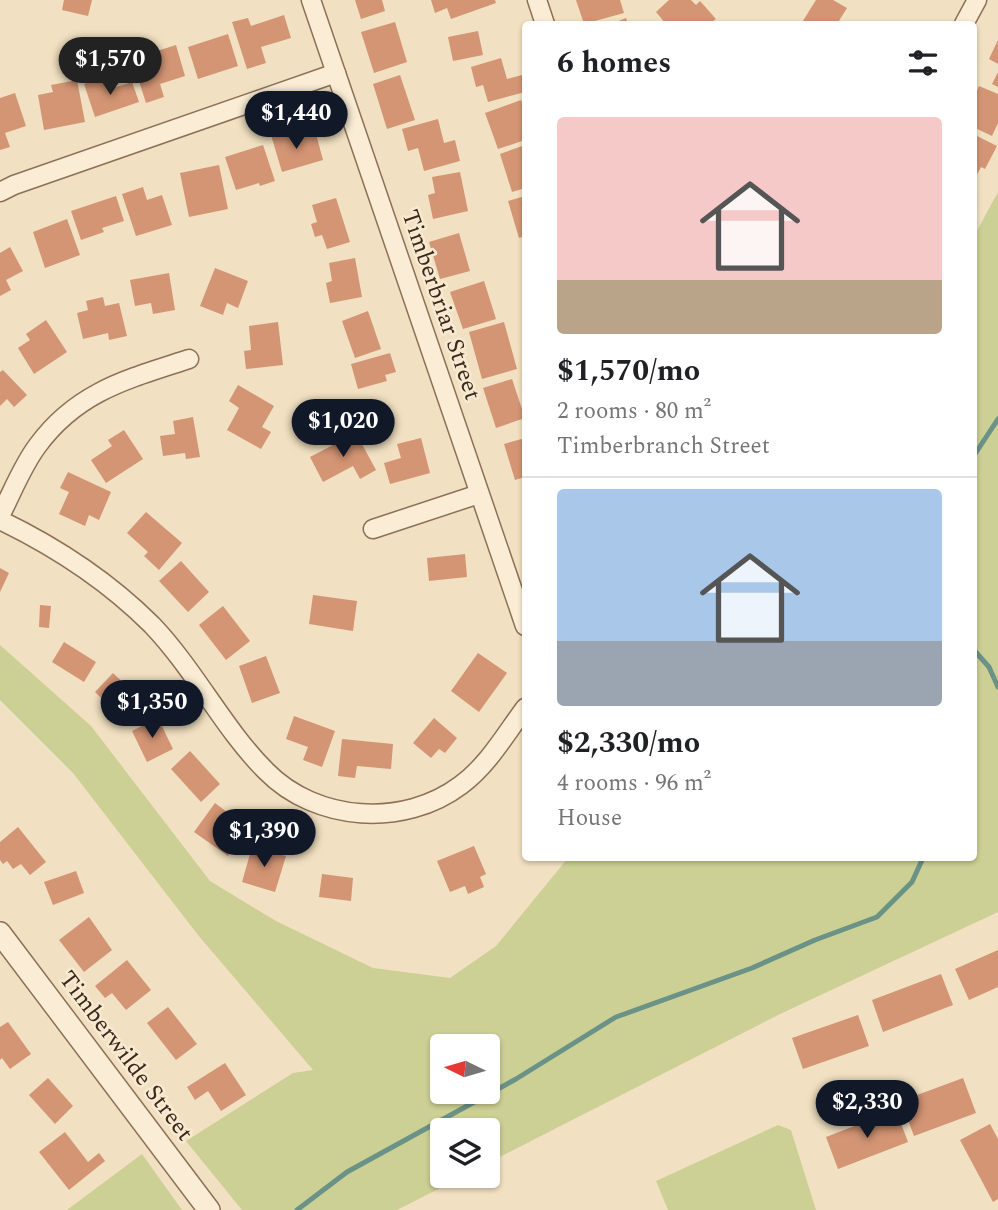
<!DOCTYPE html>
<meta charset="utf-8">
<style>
body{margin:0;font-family:Spectral,serif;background:#f2f2f2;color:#202124;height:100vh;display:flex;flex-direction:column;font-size:26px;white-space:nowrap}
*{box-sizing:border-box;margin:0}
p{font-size:23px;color:#757577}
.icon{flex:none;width:38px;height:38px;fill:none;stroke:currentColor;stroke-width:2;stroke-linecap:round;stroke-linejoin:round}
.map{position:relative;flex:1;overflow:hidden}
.details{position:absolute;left:522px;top:21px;width:455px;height:840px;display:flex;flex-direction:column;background:#fff;border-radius:7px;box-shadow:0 2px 5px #0004}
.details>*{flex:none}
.needle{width:46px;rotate:275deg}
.controls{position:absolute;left:430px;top:1034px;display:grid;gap:14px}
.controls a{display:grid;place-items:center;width:70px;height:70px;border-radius:7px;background:#fff;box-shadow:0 2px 5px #0004;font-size:35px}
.price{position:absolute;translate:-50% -60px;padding:0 16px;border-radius:24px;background:#111827;color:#fff;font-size:23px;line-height:46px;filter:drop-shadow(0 2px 4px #0008)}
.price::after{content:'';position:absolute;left:50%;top:42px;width:21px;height:16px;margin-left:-10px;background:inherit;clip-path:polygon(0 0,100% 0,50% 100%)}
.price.active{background:#222;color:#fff}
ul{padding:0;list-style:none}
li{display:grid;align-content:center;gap:14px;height:371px;padding:0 35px}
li+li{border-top:2px solid #e0e0e0}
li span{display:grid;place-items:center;height:217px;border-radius:7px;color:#555}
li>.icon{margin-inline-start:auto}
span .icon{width:126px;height:126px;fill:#fffc;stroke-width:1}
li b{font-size:30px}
h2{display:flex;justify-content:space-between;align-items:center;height:84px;padding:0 35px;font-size:30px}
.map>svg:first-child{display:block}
.green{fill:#cdd094;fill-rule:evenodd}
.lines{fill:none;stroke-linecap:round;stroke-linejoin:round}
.stream{stroke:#6a9286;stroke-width:5}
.building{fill:#d39574}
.minor-casing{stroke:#8c7057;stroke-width:21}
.tertiary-casing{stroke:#8c7057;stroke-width:24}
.minor{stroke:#fbedd5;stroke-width:18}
.tertiary{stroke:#fbedd5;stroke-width:21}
.labels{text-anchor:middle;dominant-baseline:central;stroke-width:5;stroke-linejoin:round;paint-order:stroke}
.street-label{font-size:24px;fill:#3b291c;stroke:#f8ead1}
</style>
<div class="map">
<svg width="998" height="1210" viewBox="0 0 998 1210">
<rect width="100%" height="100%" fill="#f1e0c1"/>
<g class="green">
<path d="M998,192V912L778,1015L488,1163V1130H443V1176H464L397,1210H242L186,1141L293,1073L313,1070L198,935L73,773L0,700V645L91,726L210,881L276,921L373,968L450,978L496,946L568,858H973V238ZM488,1046V1092H443V1046Z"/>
<polygon points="778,1125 791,1130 816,1210 668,1210 656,1181"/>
<polygon points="142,1154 182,1210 67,1210"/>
</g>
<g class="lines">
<g class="stream">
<polyline points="973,457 998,419"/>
<polyline points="973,649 989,667 998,687"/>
<polyline points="297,1210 347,1172 516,1079 616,1017 752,968 815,940 877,917 912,882 923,858"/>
</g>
</g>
<g class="building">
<polygon points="64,0 92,0 88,16 62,10"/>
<polygon points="355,0 382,0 385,11 361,19"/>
<polygon points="431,0 495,0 496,3 451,19 447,8 435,13"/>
<polygon points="576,0 620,0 624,13 584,24"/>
<polygon points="669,0 691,0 696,5 700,1 716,19 709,24 666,24 656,12"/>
<polygon points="816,0 833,0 847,8 837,24 801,24"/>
<polygon points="284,15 291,38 261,47 266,63 247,69 232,22 248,18 251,26"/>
<polygon points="626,18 628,24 611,24"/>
<polygon points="395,22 407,62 374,73 361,32"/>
<polygon points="478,31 483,55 453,61 448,37"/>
<polygon points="228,34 238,66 198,79 188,47"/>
<polygon points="998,40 998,64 989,59"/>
<polygon points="176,45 185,76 160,84 164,97 146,103 132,59"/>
<polygon points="501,58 507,79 522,75 525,92 488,102 483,85 476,87 471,67"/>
<polygon points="998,72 998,87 992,84"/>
<polygon points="400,75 415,120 387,129 373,84"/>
<polygon points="103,77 107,90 132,82 139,102 95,117 84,84"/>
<polygon points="77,80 85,122 44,130 38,95 53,92 51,85"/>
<polygon points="979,86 998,94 998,123 992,136 973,127 973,99"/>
<polygon points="15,93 26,126 5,133 10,147 0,150 0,98"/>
<polygon points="521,100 525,110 525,140 498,149 485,113"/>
<polygon points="438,119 444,143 455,140 460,161 424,171 418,148 408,151 402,129"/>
<polygon points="288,130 291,140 316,134 323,160 282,172 271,135"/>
<polygon points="973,134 997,146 985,169 981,167 973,182"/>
<polygon points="263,145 275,181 260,186 259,183 236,190 225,157"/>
<polygon points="525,145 525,188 512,192 500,154"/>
<polygon points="219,165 228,209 189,217 180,173"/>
<polygon points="460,172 468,211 433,219 428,195 435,193 432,177"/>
<polygon points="143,187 147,200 162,195 172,225 136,236 122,194"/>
<polygon points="116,196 124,221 102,228 104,232 81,240 71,211"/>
<polygon points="525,196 525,236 519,238 508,201"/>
<polygon points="336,198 350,242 327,249 322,235 315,237 311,224 317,222 312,205"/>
<polygon points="67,219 80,255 45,268 33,232"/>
<polygon points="459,233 470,271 440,279 429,242"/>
<polygon points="10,247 23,271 6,280 11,290 0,296 0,253"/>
<polygon points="355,258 362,297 330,303 326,283 332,281 329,263"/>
<polygon points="215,268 248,281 238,308 227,303 223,315 200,306"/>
<polygon points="169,273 175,310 153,314 151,303 135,306 130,280"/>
<polygon points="484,281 496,319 463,329 450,292"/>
<polygon points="103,297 105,306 119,303 127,336 109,340 108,333 83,339 77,313 88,310 86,301"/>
<polygon points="368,311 381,349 355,358 342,321"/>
<polygon points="46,320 67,352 34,374 18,348 30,340 26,334"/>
<polygon points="278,322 283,365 246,369 244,351 251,350 249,326"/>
<polygon points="504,322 517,369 482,379 469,332"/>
<polygon points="390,353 396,372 385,375 387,381 358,389 351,364"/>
<polygon points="3,370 27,395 14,407 7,399 0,406 0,372"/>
<polygon points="512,379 525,418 496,428 483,388"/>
<polygon points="238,385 274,406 262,427 271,432 261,449 227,430 239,408 229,401"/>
<polygon points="193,417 200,457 186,459 185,453 163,456 160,436 175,434 173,421"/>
<polygon points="124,430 143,459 106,483 91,460 112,446 108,440"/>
<polygon points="356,433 376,470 360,479 353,466 323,482 310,457"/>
<polygon points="421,438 430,473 390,484 384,463 401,458 397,444"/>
<polygon points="525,438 525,477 515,480 504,444"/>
<polygon points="68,472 111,492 99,520 89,515 85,526 59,514 69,492 60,488"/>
<polygon points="146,512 182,543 159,570 144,556 148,552 127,533"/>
<polygon points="465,554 467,577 429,581 427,558"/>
<polygon points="181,561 209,592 188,612 159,581"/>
<polygon points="0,568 9,573 0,592"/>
<polygon points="313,595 357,601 353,631 309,624"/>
<polygon points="40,605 51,606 49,628 39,627"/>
<polygon points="223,606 250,641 226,660 199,625"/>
<polygon points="64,642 96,662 84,682 52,662"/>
<polygon points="478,653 507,673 479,712 451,691"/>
<polygon points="266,656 280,693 252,703 239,666"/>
<polygon points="113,673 136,695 118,714 95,692"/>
<polygon points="294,716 335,731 322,767 303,760 308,747 286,739"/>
<polygon points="158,718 173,749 147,762 132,731"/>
<polygon points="434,718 457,738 445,753 439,749 431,758 413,743"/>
<polygon points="342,739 393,744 391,769 357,766 355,778 338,776"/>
<polygon points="190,751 220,784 201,802 171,769"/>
<polygon points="215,803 248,828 228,856 194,832"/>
<polygon points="18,827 46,862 30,875 21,864 13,869 7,861 3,864 0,860 0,842"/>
<polygon points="474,846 486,874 480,877 484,887 468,894 465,886 450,892 437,861"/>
<polygon points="252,847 286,856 275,892 242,882"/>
<polygon points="76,871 84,893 53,905 44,882"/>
<polygon points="322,874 353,878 351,901 319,897"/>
<polygon points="89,917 112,950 84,972 59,940"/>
<polygon points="998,950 998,987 969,1000 955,969"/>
<polygon points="127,960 151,990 126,1010 112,993 105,998 95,986"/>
<polygon points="941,974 953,1005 883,1032 872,1000"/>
<polygon points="168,1007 197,1044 176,1060 147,1023"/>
<polygon points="858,1015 869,1046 803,1069 792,1038"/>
<polygon points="8,1022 31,1054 10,1069 2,1058 0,1060 0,1027"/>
<polygon points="225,1063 246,1095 221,1111 208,1091 195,1100 187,1087"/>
<polygon points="48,1078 73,1106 55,1124 29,1095"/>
<polygon points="963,1078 976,1113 914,1136 901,1101"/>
<polygon points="896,1110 908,1142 838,1169 826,1137"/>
<polygon points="990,1124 998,1139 998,1199 993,1202 960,1140"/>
<polygon points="65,1132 88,1162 99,1153 105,1161 69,1190 39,1152"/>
</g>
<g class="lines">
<defs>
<g id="minor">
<polyline points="311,0 525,626"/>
<polyline points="537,0 545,24"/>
<polyline points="964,24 977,0"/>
<polyline points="0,192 14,185 336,73"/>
<path d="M0,516C12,493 22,466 38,445C78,391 128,379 189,359"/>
<path d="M0,520C56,547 108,581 152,625C195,670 223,728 266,771C316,822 404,828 461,785C488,765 505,735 525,708"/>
<polyline points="373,529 479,494"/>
</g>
<polyline id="tertiary" points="0,933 209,1210"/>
</defs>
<use href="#minor" class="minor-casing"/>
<use href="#tertiary" class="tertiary-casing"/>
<use href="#minor" class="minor"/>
<use href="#tertiary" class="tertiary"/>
</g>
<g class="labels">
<g class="street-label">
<text transform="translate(441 305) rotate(71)">Timberbriar Street</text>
<text transform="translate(126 1056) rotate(53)">Timberwilde Street</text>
</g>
</g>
</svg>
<div class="controls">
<a><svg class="needle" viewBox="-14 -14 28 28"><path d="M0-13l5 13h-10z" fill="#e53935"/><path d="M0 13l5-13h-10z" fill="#757577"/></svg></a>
<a><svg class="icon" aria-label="layers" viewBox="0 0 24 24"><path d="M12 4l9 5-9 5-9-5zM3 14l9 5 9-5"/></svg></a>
</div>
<b class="price active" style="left:110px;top:97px">$1,570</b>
<b class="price" style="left:296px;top:151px">$1,440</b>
<b class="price" style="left:343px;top:459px">$1,020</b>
<b class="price" style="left:152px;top:740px">$1,350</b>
<b class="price" style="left:264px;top:869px">$1,390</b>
<b class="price" style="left:867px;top:1140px">$2,330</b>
<section class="details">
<h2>6 homes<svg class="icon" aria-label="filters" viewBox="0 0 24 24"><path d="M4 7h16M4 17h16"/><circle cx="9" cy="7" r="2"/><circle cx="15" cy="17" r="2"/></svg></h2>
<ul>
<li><span style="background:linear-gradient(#f6c9c9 75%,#b9a48a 0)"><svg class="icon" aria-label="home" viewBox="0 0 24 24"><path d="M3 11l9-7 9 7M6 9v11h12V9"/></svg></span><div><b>$1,570/mo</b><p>2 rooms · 80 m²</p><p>Timberbranch Street</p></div></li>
<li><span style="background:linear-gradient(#a9c7e8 70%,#9aa5b1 0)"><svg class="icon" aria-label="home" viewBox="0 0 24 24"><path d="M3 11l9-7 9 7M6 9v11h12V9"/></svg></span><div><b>$2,330/mo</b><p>4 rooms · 96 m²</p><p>House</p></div></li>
</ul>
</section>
</div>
